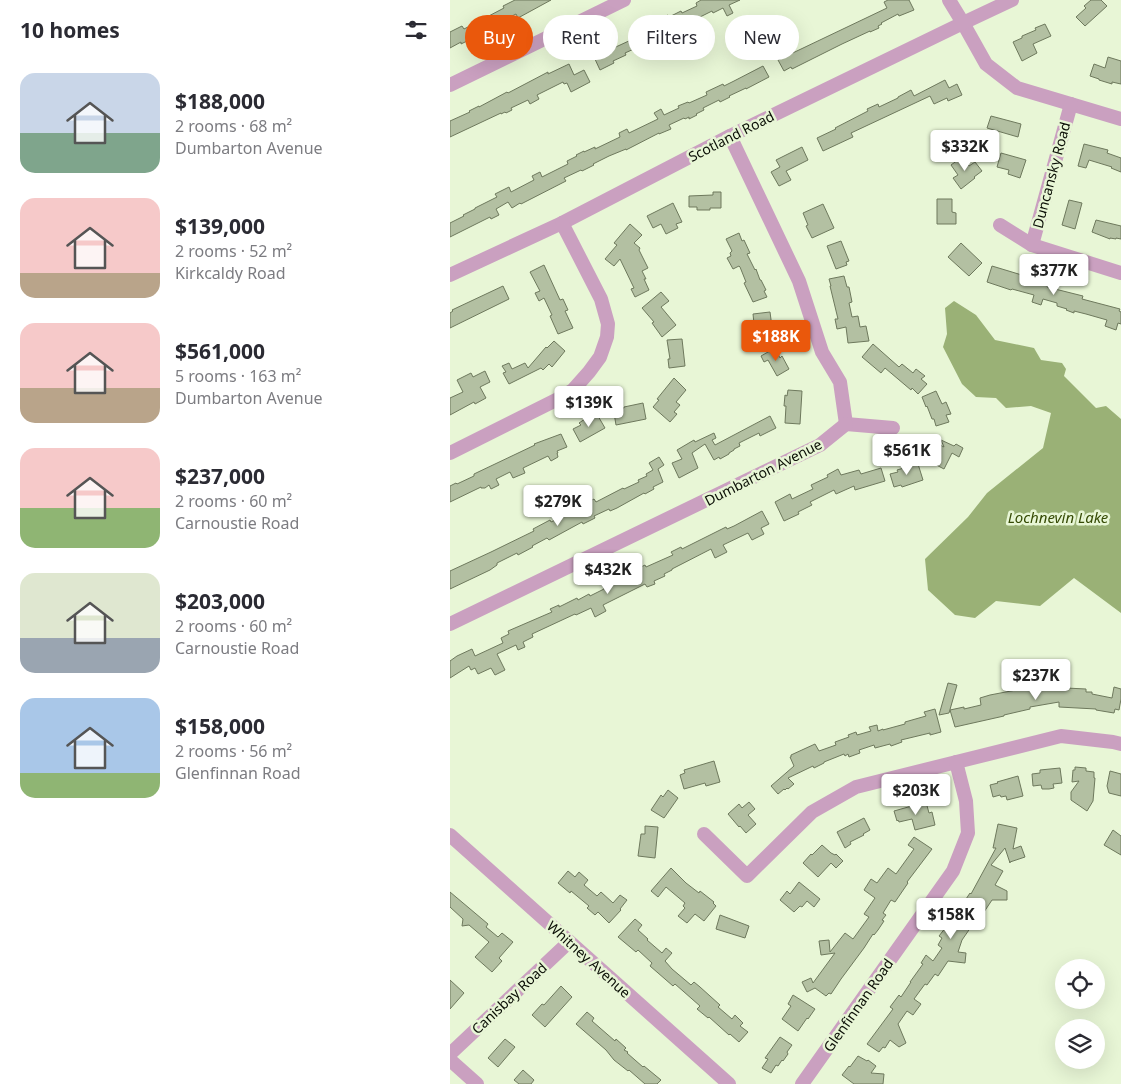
<!DOCTYPE html>
<meta charset="utf-8">
<style>
body{margin:0;font-family:"Noto Sans",sans-serif;background:#f2f2f3;color:#2b2b33;height:100vh;display:flex;flex-direction:column;font-size:19px;white-space:nowrap}
*{box-sizing:border-box;margin:0}
p{font-size:16px;color:#7c7c81}
.icon{flex:none;width:28px;height:28px;fill:none;stroke:currentColor;stroke-width:2;stroke-linecap:round;stroke-linejoin:round}
.map{position:relative;flex:1;overflow:hidden}
.details{display:flex;flex-direction:column;background:#fff;width:450px}
.details>*{flex:none}
.top-card{position:absolute;left:15px;top:15px;width:475px;height:45px;display:flex;gap:10px}
.tools{position:absolute;left:605px;top:959px;display:grid;gap:10px}
.tools a{display:grid;place-items:center;width:50px;height:50px;border-radius:50%;background:#fff;box-shadow:0 5px 20px #0002;font-size:25px}
.price{position:absolute;translate:-50% -42px;padding:0 11px;border-radius:5px;background:#fff;color:#222;font-size:16px;line-height:32px;filter:drop-shadow(0 1px 2px #0008)}
.price::after{content:'';position:absolute;left:50%;top:30px;width:15px;height:11px;margin-left:-8px;background:inherit;clip-path:polygon(0 0,100% 0,50% 100%)}
.price.active{background:#ea580c;color:#fff}
ul{padding:0;list-style:none}
li{display:flex;align-items:center;gap:15px;height:125px;padding:0 20px}
li span{display:grid;place-items:center;flex:none;width:140px;height:100px;border-radius:15px;color:#555}
li>.icon{margin-inline-start:auto}
span .icon{width:60px;height:60px;fill:#fffc;stroke-width:1}
li b{font-size:21px}
h2{display:flex;justify-content:space-between;align-items:center;height:60px;padding:0 20px;font-size:21px}
.pill{padding:0 18px;border-radius:22px;background:#fff;box-shadow:0 5px 20px #0002;font-size:18px;line-height:45px}
.pill.active{background:#ea580c;color:#fff}
main{display:flex;flex:1;min-height:0}
.map>svg:first-child{display:block}
.water{fill:#9ab176}
.building{fill:#b3c0a2;stroke:#6e795d}
.lines{fill:none;stroke-linecap:round;stroke-linejoin:round}
.minor{stroke:#caa0c0;stroke-width:14}
.labels{text-anchor:middle;dominant-baseline:central;stroke-width:5;stroke-linejoin:round;paint-order:stroke}
.street-label{font-size:14px;fill:#0a0e05;stroke:#e8f6d6}
.water-label{font-size:15px;font-style:italic;fill:#354a04;stroke:#e8f6d6}
</style>
<main>
<section class="details">
<h2>10 homes<svg class="icon" aria-label="filters" viewBox="0 0 24 24"><path d="M4 7h16M4 17h16"/><circle cx="9" cy="7" r="2"/><circle cx="15" cy="17" r="2"/></svg></h2>
<ul>
<li><span style="background:linear-gradient(#c9d6e8 60%,#7fa58c 0)"><svg class="icon" aria-label="home" viewBox="0 0 24 24"><path d="M3 11l9-7 9 7M6 9v11h12V9"/></svg></span><div><b>$188,000</b><p>2 rooms · 68 m²</p><p>Dumbarton Avenue</p></div></li>
<li><span style="background:linear-gradient(#f6c9c9 75%,#b9a48a 0)"><svg class="icon" aria-label="home" viewBox="0 0 24 24"><path d="M3 11l9-7 9 7M6 9v11h12V9"/></svg></span><div><b>$139,000</b><p>2 rooms · 52 m²</p><p>Kirkcaldy Road</p></div></li>
<li><span style="background:linear-gradient(#f6c9c9 65%,#b9a48a 0)"><svg class="icon" aria-label="home" viewBox="0 0 24 24"><path d="M3 11l9-7 9 7M6 9v11h12V9"/></svg></span><div><b>$561,000</b><p>5 rooms · 163 m²</p><p>Dumbarton Avenue</p></div></li>
<li><span style="background:linear-gradient(#f6c9c9 60%,#8fb573 0)"><svg class="icon" aria-label="home" viewBox="0 0 24 24"><path d="M3 11l9-7 9 7M6 9v11h12V9"/></svg></span><div><b>$237,000</b><p>2 rooms · 60 m²</p><p>Carnoustie Road</p></div></li>
<li><span style="background:linear-gradient(#dfe7d0 65%,#9aa5b1 0)"><svg class="icon" aria-label="home" viewBox="0 0 24 24"><path d="M3 11l9-7 9 7M6 9v11h12V9"/></svg></span><div><b>$203,000</b><p>2 rooms · 60 m²</p><p>Carnoustie Road</p></div></li>
<li><span style="background:linear-gradient(#a9c7e8 75%,#8fb573 0)"><svg class="icon" aria-label="home" viewBox="0 0 24 24"><path d="M3 11l9-7 9 7M6 9v11h12V9"/></svg></span><div><b>$158,000</b><p>2 rooms · 56 m²</p><p>Glenfinnan Road</p></div></li>
</ul>
</section>
<div class="map">
<svg width="671" height="1084" viewBox="0 0 671 1084">
<rect width="100%" height="100%" fill="#e8f6d6"/>
<polygon class="water" points="504,301 526,315 545,340 584,348 591,360 612,363 616,369 614,376 646,408 656,406 671,419 671,613 624,578 590,606 546,601 525,618 505,615 478,590 475,559 518,517 537,493 593,448 601,413 581,406 556,408 546,398 526,397 512,384 493,347 497,334 495,308"/>
<g class="building">
<polygon points="65,0 101,0 68,18 66,14 48,23 50,26 36,34 35,32 11,44 11,42 0,48 0,32 12,26 14,29 54,8 53,6"/>
<polygon points="251,0 290,0 279,5 283,13 277,16 273,8 263,13 262,11 238,23 240,26 238,27 239,30 230,34 228,28 207,38 206,40 208,44 197,49 195,44 175,53 176,55 163,61 164,63 150,70 144,57 181,40 179,37 189,32 188,29 218,15 219,17 231,11 232,13 247,6 246,3"/>
<polygon points="438,0 459,0 464,10 449,16 448,14 431,23 432,24 428,26 429,28 420,32 420,31 392,44 342,69 341,67 334,71 328,60 437,8 434,2"/>
<polygon points="641,0 651,0 657,6 635,26 626,17 636,8 634,6"/>
<polygon points="595,24 601,36 583,44 587,53 572,61 563,42 572,38 572,36 586,30 585,28"/>
<polygon points="658,57 671,61 671,84 662,82 662,84 649,80 649,79 640,76 644,64 655,68"/>
<polygon points="119,64 124,75 134,70 140,82 121,92 117,83 114,84 113,82 87,95 89,99 80,104 78,100 61,108 62,110 56,113 55,112 51,114 51,113 0,137 0,121 20,112 19,111 29,106 29,107 57,92 58,93 98,72 98,74"/>
<polygon points="313,66 319,77 296,89 296,88 279,96 280,97 270,102 269,100 253,108 254,110 246,114 247,115 239,119 239,117 235,119 234,118 219,125 221,129 209,134 209,133 176,150 176,149 159,156 143,164 144,165 132,171 131,170 114,178 116,181 71,204 70,203 62,208 58,202 46,209 49,215 41,219 40,217 0,237 0,223 14,216 13,215 25,209 25,208 47,197 45,194 59,187 61,192 84,180 82,176 90,172 92,177 118,164 117,161 127,156 126,155 134,151 134,152 145,147 145,149 170,137 169,133 177,129 179,133 208,119 204,113 211,109 214,115 229,108 228,106 238,102 239,103 257,95 256,92 273,84 274,86 284,81"/>
<polygon points="495,80 499,88 507,84 512,95 498,101 497,98 484,104 480,96 401,133 403,137 373,151 367,138 386,129 385,128 418,111 417,109 428,104 429,107 448,98 448,97 461,90 464,96"/>
<polygon points="541,116 571,124 568,137 537,128"/>
<polygon points="634,144 658,150 657,153 671,158 671,172 661,168 662,167 639,160 636,168 628,166"/>
<polygon points="352,147 358,160 336,171 341,180 329,186 321,172 330,167 326,160"/>
<polygon points="551,153 576,160 570,178 558,174 559,170 547,167"/>
<polygon points="512,157 519,166 525,162 532,171 524,177 525,178 511,189 503,178 508,175 501,165"/>
<polygon points="263,192 271,192 271,208 260,208 260,210 247,210 247,207 239,207 239,196 263,195"/>
<polygon points="487,199 502,199 502,212 506,213 506,224 487,224"/>
<polygon points="619,200 632,203 625,229 612,225"/>
<polygon points="223,203 232,222 226,224 228,228 216,234 211,224 203,228 197,216"/>
<polygon points="373,204 384,228 362,238 356,226 358,225 353,213"/>
<polygon points="646,220 671,226 671,239 666,238 666,239 660,238 660,239 642,232"/>
<polygon points="180,224 192,235 184,243 190,248 189,250 198,268 192,271 196,279 194,279 199,290 185,297 181,289 184,288 170,259 164,266 155,259 167,245 164,243"/>
<polygon points="289,233 292,241 294,240 300,253 297,254 305,270 306,269 310,280 311,280 316,290 314,291 317,297 303,302 294,283 296,282 290,267 289,266 283,269 277,258 281,256 280,253 282,251 276,239"/>
<polygon points="391,241 399,261 396,262 397,265 386,269 377,246"/>
<polygon points="511,243 532,263 519,276 498,257"/>
<polygon points="94,265 110,300 113,299 118,310 115,311 123,328 108,334 100,316 102,315 94,298 89,301 85,293 90,291 80,272"/>
<polygon points="542,266 585,279 584,281 598,285 597,287 633,296 632,299 670,309 669,311 671,312 671,324 668,323 666,330 655,326 657,320 636,314 624,311 624,313 616,310 617,309 607,306 607,303 593,299 591,305 582,302 584,295 562,289 561,290 537,282"/>
<polygon points="394,276 397,287 399,287 402,302 399,303 402,317 408,316 410,327 416,326 419,341 398,343 396,327 387,329 385,319 388,319 380,286 381,286 379,279"/>
<polygon points="53,286 59,299 0,328 0,313 3,311 2,310"/>
<polygon points="211,292 219,301 211,307 226,325 212,337 202,323 204,322 192,308"/>
<polygon points="320,312 322,327 318,328 319,341 306,343 303,314"/>
<polygon points="232,339 235,366 219,368 218,359 220,359 217,340"/>
<polygon points="104,341 115,351 102,367 99,364 93,370 91,368 59,384 53,373 56,372 52,366 59,363 62,369 75,363 78,368 96,347 97,348"/>
<polygon points="423,344 449,367 452,364 463,373 466,369 475,376 471,379 477,384 468,394 462,388 461,390 435,368 431,373 412,357"/>
<polygon points="325,348 330,358 332,356 339,369 327,376 318,360 314,362 311,356"/>
<polygon points="35,371 40,382 30,387 36,398 25,404 24,402 0,415 0,398 13,392 7,380 21,373 23,377"/>
<polygon points="224,378 236,390 226,402 230,405 224,412 227,414 220,422 203,407 209,400 207,399"/>
<polygon points="338,390 352,391 350,424 335,423 336,406 334,406 335,395 337,396"/>
<polygon points="486,391 492,404 496,402 501,414 496,415 499,422 486,426 484,419 482,419 477,406 476,407 472,397"/>
<polygon points="193,403 196,419 166,425 164,413 172,411 171,408 174,408 174,407"/>
<polygon points="148,416 155,428 130,442 123,429 131,425 129,423 138,417 140,420"/>
<polygon points="320,416 326,428 310,436 309,433 289,443 290,446 284,449 284,450 279,453 279,454 270,459 269,457 264,460 255,444 242,453 248,468 229,478 222,463 232,459 227,450 244,440 245,442 264,433 266,438 262,440 265,445"/>
<polygon points="111,434 117,447 107,451 108,453 107,453 108,457 101,461 98,456 73,468 75,473 63,478 60,472 46,479 49,485 41,489 39,485 35,488 31,488 31,487 0,502 0,486 6,483 7,484 24,476 24,474 85,445 84,444"/>
<polygon points="491,440 504,446 506,444 513,448 509,457 502,453 494,469 475,459 484,442 494,447"/>
<polygon points="209,457 214,465 208,469 213,482 203,487 204,489 195,494 194,493 167,508 160,511 159,509 144,516 145,518 133,524 132,522 99,540 97,538 82,546 83,547 68,555 67,553 47,563 47,565 40,570 0,589 0,571 41,552 84,531 83,529 100,520 101,522 118,514 118,512 144,499 146,502 173,488 174,489 189,482 188,480 197,476 196,474 203,470 199,463"/>
<polygon points="468,464 473,480 452,487 451,485 444,487 440,474 448,472 447,470"/>
<polygon points="431,468 435,481 405,490 404,486 386,494 384,490 360,502 362,505 348,512 349,514 334,521 325,502 340,494 342,499 363,489 361,485 378,477 377,475 388,469 391,475 409,470 411,474"/>
<polygon points="312,511 319,524 311,528 314,534 302,540 298,533 273,545 277,552 265,558 261,549 222,569 222,570 214,574 215,576 204,581 205,584 197,587 195,584 153,605 156,611 145,617 141,608 126,615 125,614 82,634 83,637 73,642 75,647 68,650 66,645 47,654 55,670 45,675 41,668 28,674 25,668 21,670 19,666 0,678 0,661 7,656 22,649 25,656 53,643 51,638 59,634 58,631 102,612 100,609 109,605 109,607 127,598 128,600 139,594 140,596 154,589 153,586 173,576 175,579 189,572 187,569 195,565 196,567 223,555 221,552 231,547 232,549 276,527 277,529 284,526"/>
<polygon points="595,674 595,676 617,677 616,688 636,689 636,692 642,692 642,694 662,698 664,687 671,689 671,699 669,710 665,709 664,713 646,710 646,709 609,707 609,702 580,707 580,709 554,715 554,716 505,727 500,710 514,707 514,709 531,705 530,698 540,695 587,686 585,676"/>
<polygon points="498,683 507,685 499,713 489,715"/>
<polygon points="485,709 491,732 480,735 480,733 451,740 452,742 441,746 440,744 425,748 424,745 409,750 410,753 399,757 398,754 395,756 394,754 374,762 374,763 364,768 363,766 338,778 344,784 338,789 337,788 335,790 334,789 328,794 321,786 344,766 340,757 341,757 341,755 365,744 369,751 386,745 385,742 399,737 398,735 406,732 407,735 421,731 419,727 427,725 428,731 433,729 433,730 455,724 455,722 476,716 474,712"/>
<polygon points="264,761 270,782 256,786 255,783 234,789 230,775 235,773 234,770"/>
<polygon points="625,767 636,768 636,771 644,772 644,778 645,778 643,801 637,811 621,800 621,792 629,781 622,782 623,770 625,770"/>
<polygon points="610,768 612,783 603,784 604,788 599,789 592,789 591,785 583,786 582,774 590,773 590,770"/>
<polygon points="660,771 671,774 671,796 659,793 657,786"/>
<polygon points="568,776 573,796 557,800 556,796 551,797 550,795 543,797 540,785 548,783 547,782"/>
<polygon points="218,790 228,798 214,818 201,810 211,795 213,797"/>
<polygon points="299,802 305,809 298,815 306,824 296,833 290,826 289,827 278,814 289,804 292,808"/>
<polygon points="476,802 479,813 482,812 485,825 465,830 462,819 449,822 448,820 447,821 444,811"/>
<polygon points="414,818 420,830 413,834 414,835 400,842 401,844 395,848 387,832"/>
<polygon points="548,824 567,828 563,849 571,846 575,857 560,862 560,863 555,848 541,865 553,871 545,885 557,891 557,900 542,900 530,918 530,914 512,940 508,952 516,953 515,963 498,961 488,976 485,974 477,985 475,984 464,999 471,1004 463,1015 457,1011 448,1024 456,1043 449,1047 440,1040 435,1048 433,1047 429,1052 417,1044 443,1009 440,1007 449,995 451,997 461,982 460,982 473,964 471,963 476,955 483,961 492,948 488,945 492,938 489,936 496,927 499,929 500,926 501,927 517,904 514,902 520,893 521,894 546,848 543,848"/>
<polygon points="195,826 208,827 205,858 188,856 191,834 195,834"/>
<polygon points="663,830 671,836 671,855 654,845"/>
<polygon points="464,837 482,849 457,882 458,883 445,902 441,900 433,913 436,915 432,920 434,921 428,930 424,935 423,934 414,948 391,979 381,994 379,993 376,996 365,988 357,992 352,982 361,978 363,983 385,953 371,955 369,941 379,940 380,952 395,933 403,939 419,917 414,914 425,898 414,890 421,879 427,883 438,868 446,874 464,849 458,845"/>
<polygon points="372,845 381,853 385,855 386,854 393,861 386,868 381,863 368,877 353,863 361,854 362,855"/>
<polygon points="221,868 236,883 249,893 250,891 264,902 263,903 266,906 254,921 245,914 237,923 228,916 235,908 233,906 235,903 216,887 208,897 201,891"/>
<polygon points="118,871 125,877 129,872 138,880 134,885 147,896 151,892 163,903 170,895 177,900 170,909 171,910 159,923 148,912 145,915 137,908 139,906 121,891 120,893 108,883"/>
<polygon points="349,882 370,899 364,907 357,901 352,907 350,906 344,912 330,900 337,891 340,894"/>
<polygon points="0,892 38,924 36,927 48,937 52,933 63,942 49,958 52,961 42,972 25,957 39,942 19,925 12,926 13,919 0,907"/>
<polygon points="270,915 299,926 295,938 266,929"/>
<polygon points="185,919 192,925 188,930 198,939 197,940 212,953 216,948 222,953 215,961 222,969 241,985 244,982 250,987 270,1005 268,1007 282,1019 285,1015 293,1023 290,1026 298,1032 289,1042 280,1034 279,1035 259,1017 258,1018 247,1009 250,1006 225,984 223,986 200,966 202,963 188,950 186,952 168,937"/>
<polygon points="0,980 14,993 0,1009"/>
<polygon points="111,986 122,997 95,1027 82,1015 92,1004 94,1005"/>
<polygon points="343,995 365,1009 358,1019 357,1018 348,1031 332,1019 341,1006 338,1004"/>
<polygon points="137,1012 144,1018 142,1021 165,1041 166,1039 176,1048 174,1050 178,1052 177,1053 193,1067 194,1066 211,1080 207,1084 195,1084 179,1070 178,1071 164,1060 156,1050 126,1024"/>
<polygon points="330,1037 342,1045 337,1052 338,1054 333,1061 332,1060 328,1066 326,1065 321,1073 312,1068 318,1059 315,1058"/>
<polygon points="55,1039 65,1047 48,1067 38,1058"/>
<polygon points="408,1056 417,1061 418,1060 426,1066 421,1073 434,1074 433,1084 404,1084 392,1075 399,1066 400,1067"/>
<polygon points="73,1070 84,1080 81,1084 69,1084 64,1080"/>
</g>
<g class="lines">
<g class="minor">
<polyline points="499,0 513,23 536,64 567,88 671,119"/>
<polyline points="0,85 174,0"/>
<polyline points="280,136 349,281 372,352 390,382 396,424"/>
<polyline points="550,225 582,245 671,273"/>
<polyline points="582,245 621,104"/>
<polyline points="0,275 112,223 280,136 513,23 562,0"/>
<polyline points="396,424 443,428"/>
<polyline points="0,453 110,398 123,390 139,372 150,357 157,337 158,324 151,299 112,223"/>
<polyline points="0,624 370,445 396,424"/>
<polyline points="254,834 297,876 362,812 406,787 611,736 663,742 671,744"/>
<polyline points="0,835 279,1084"/>
<polyline points="0,1054 119,942"/>
<polyline points="0,1060 27,1084"/>
<polyline points="352,1084 503,871 518,833 516,801 506,762"/>
</g>
</g>
<g class="labels">
<g class="street-label">
<text transform="translate(281 136) rotate(-27)">Scotland Road</text>
<text transform="translate(601 175) rotate(-75)">Duncansky Road</text>
<text transform="translate(313 472) rotate(-27)">Dumbarton Avenue</text>
<text transform="translate(139 959) rotate(42)">Whitney Avenue</text>
<text transform="translate(59 998) rotate(-43)">Canisbay Road</text>
<text transform="translate(408 1005) rotate(-55)">Glenfinnan Road</text>
</g>
<g class="water-label">
<text x="608" y="517">Lochnevin Lake</text>
</g>
</g>
</svg>
<div class="tools">
<a><svg class="icon" aria-label="locate" viewBox="0 0 24 24"><circle cx="12" cy="12" r="6"/><path d="M12 2v4M12 18v4M2 12h4M18 12h4"/></svg></a>
<a><svg class="icon" aria-label="layers" viewBox="0 0 24 24"><path d="M12 4l9 5-9 5-9-5zM3 14l9 5 9-5"/></svg></a>
</div>
<b class="price" style="left:515px;top:172px">$332K</b>
<b class="price" style="left:604px;top:296px">$377K</b>
<b class="price active" style="left:326px;top:362px">$188K</b>
<b class="price" style="left:139px;top:428px">$139K</b>
<b class="price" style="left:457px;top:476px">$561K</b>
<b class="price" style="left:108px;top:527px">$279K</b>
<b class="price" style="left:158px;top:595px">$432K</b>
<b class="price" style="left:586px;top:701px">$237K</b>
<b class="price" style="left:466px;top:816px">$203K</b>
<b class="price" style="left:501px;top:940px">$158K</b>
<div class="top-card">
<a class="pill active">Buy</a>
<a class="pill">Rent</a>
<a class="pill">Filters</a>
<a class="pill">New</a>
</div>
</div>
</main>
